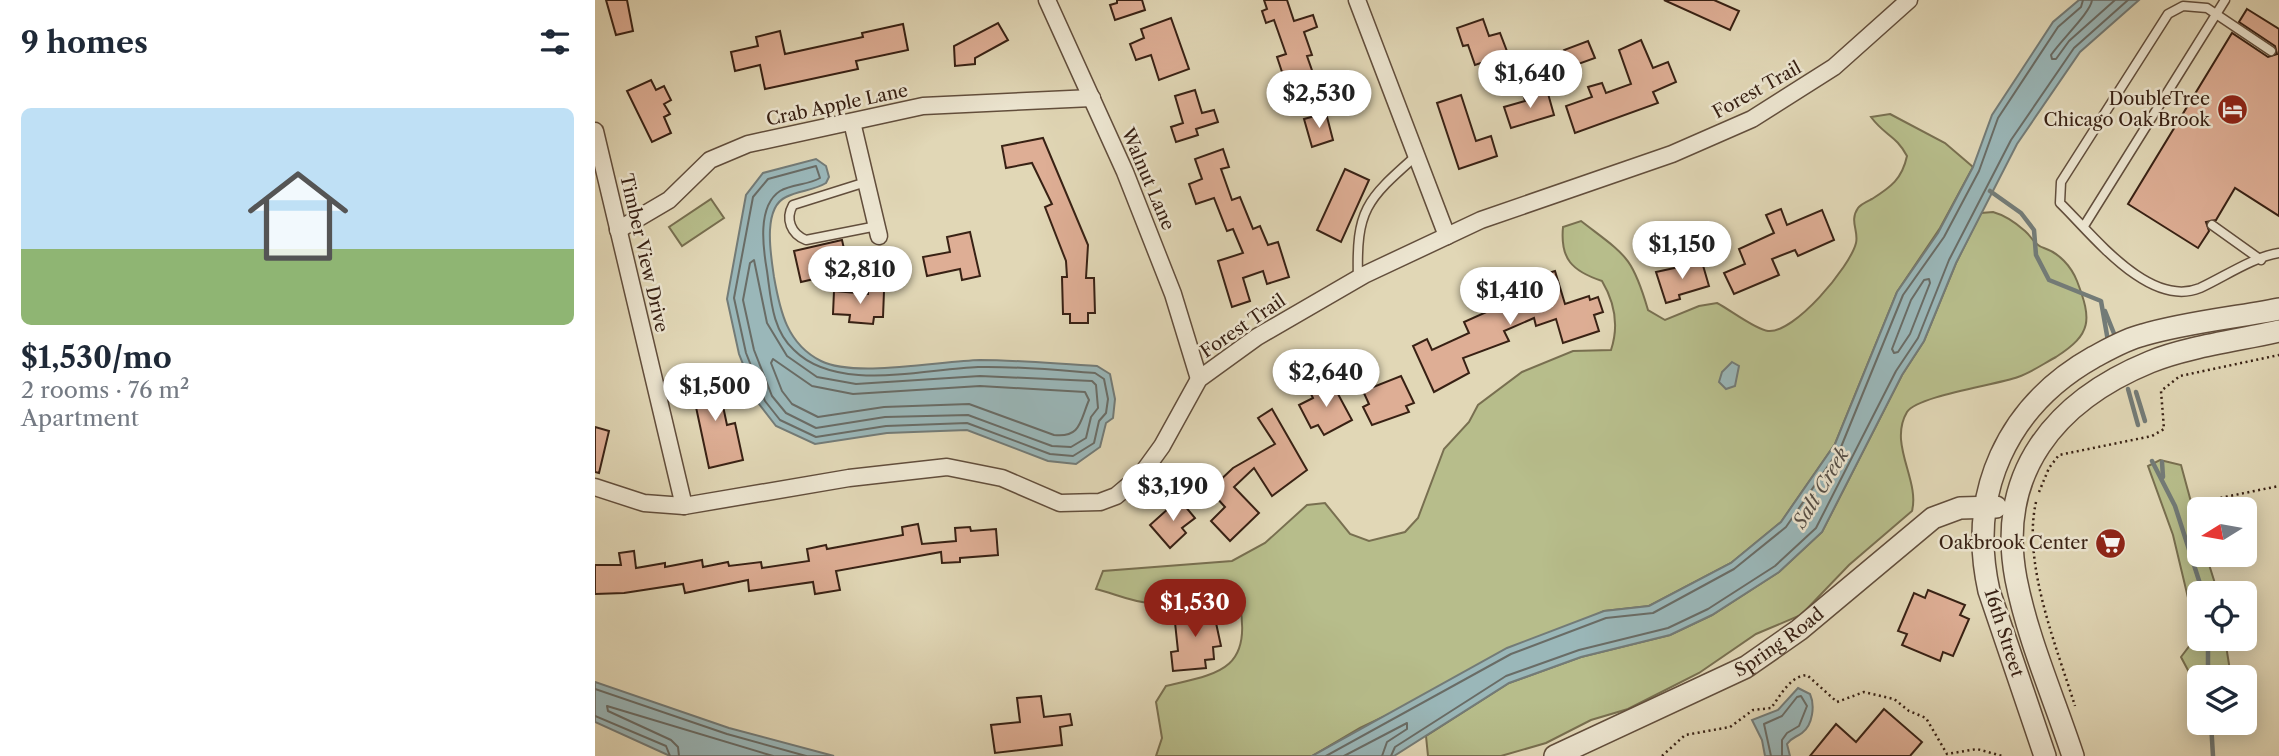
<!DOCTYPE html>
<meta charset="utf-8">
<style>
body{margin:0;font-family:"Libre Caslon Text",serif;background:#f6f6f7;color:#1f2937;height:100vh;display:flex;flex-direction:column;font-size:26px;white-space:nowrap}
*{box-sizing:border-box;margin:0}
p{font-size:23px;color:#747a83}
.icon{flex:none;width:38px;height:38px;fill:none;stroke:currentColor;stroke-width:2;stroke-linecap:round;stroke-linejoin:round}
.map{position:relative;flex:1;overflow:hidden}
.details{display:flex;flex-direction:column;background:#fff;width:595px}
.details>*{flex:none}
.needle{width:46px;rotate:259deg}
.controls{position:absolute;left:1592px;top:497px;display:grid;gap:14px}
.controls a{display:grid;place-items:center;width:70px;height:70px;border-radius:10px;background:#fff;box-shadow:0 4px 18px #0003;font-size:35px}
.price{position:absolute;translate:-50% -60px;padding:0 16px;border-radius:24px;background:#fff;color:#222;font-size:23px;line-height:46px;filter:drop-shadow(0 2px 4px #0008)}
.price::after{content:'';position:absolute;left:50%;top:42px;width:21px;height:16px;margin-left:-10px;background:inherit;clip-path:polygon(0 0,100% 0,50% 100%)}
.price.selected{background:#8f2418;color:#fff}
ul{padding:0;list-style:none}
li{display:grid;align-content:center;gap:14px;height:371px;padding:0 21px}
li+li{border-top:2px solid #e0e1e3}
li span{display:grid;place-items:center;height:217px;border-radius:10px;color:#555}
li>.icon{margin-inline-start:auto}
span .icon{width:126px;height:126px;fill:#fffc;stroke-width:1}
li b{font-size:30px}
h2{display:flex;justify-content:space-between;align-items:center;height:84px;padding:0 21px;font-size:30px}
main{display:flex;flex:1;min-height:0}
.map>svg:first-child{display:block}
.green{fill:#b7bd8b;stroke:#786f50;stroke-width:2}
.water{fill:#9ab7b9;stroke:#737b77;stroke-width:2}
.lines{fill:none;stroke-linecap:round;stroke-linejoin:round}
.shore{stroke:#696c66;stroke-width:2}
.stream{stroke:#737b77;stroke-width:4.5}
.building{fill:#deae95;stroke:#382114;stroke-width:2}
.service-casing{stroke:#624e3c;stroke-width:11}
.minor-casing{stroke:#624e3c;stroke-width:19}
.tertiary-casing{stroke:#624e3c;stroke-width:24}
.path{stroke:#382114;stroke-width:2.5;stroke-dasharray:2 3.5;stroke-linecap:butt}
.service{stroke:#ece5d0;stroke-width:8}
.minor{stroke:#ece5d0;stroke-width:16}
.tertiary{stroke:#ece5d0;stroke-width:21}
.labels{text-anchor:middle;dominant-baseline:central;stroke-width:5;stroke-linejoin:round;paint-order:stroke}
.street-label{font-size:18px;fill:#382114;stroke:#ece5d0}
.poi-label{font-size:18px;fill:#382114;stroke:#ece5d0;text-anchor:end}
.water-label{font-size:19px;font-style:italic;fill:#554e46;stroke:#ece5d0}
</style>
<main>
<section class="details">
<h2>9 homes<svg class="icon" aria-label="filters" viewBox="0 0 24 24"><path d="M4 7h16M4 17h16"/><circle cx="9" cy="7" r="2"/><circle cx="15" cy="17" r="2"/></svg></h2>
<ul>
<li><span style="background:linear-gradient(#bfe0f5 65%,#8fb573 0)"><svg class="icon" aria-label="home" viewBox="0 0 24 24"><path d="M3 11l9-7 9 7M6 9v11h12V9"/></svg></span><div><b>$1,530/mo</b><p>2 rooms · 76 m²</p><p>Apartment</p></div></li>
</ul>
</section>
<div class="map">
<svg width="1684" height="756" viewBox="0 0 1684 756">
<rect width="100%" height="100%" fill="#e1d7b6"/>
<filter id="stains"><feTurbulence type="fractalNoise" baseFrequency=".00286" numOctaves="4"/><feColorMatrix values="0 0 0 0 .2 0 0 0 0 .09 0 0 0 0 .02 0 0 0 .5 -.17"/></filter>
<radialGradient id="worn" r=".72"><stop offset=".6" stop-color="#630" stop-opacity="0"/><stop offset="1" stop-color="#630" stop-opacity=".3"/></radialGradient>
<g class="green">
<path d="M1295,114L1350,143L1378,167L1345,228L1302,292L1240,444L1186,522L1136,563L1054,606L1009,611L765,728L717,756H561L567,738L561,702L571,686C621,674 657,671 645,606C603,575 594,606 555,603C537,602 518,593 501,589L508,571L637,561L670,543L712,505L730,503L755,534L774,541L810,532L823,518L849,449L874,422L883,405L927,372L978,351L1016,350C1024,326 1020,303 1007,281C977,271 965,259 968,227L986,221C1030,255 1037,255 1053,310L1070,320L1104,306L1122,303C1134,309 1161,330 1173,331C1199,334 1255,267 1261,243C1264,231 1254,221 1263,208C1266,204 1273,201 1277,199C1296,187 1307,179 1312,156C1301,135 1290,136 1276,117Z"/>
<polygon points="116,199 129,218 87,246 74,227"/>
<path d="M1398,212C1409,215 1421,223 1430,231C1438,238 1439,245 1449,248C1464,253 1476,266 1482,281C1497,320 1497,334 1461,357C1448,364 1437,372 1423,377C1401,385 1322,396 1312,412C1293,444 1325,480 1317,511L1254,565L1206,615L1161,634L1104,673L1033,709L996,720L951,743L906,756H833L831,736L914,683L986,657L1075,635L1117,615L1184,572L1227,532L1307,375L1329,341L1361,263L1386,213Z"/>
<polygon points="1565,460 1586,465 1605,535 1605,555 1611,555 1623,593 1605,593 1605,639 1630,639 1636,677 1605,677 1605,693 1586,657 1598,641 1600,627 1578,535 1553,466"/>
</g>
<g class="water">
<polygon points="1484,0 1544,0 1485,52 1422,144 1361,263 1329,341 1307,375 1227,532 1184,572 1117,615 1075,635 986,657 914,683 799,756 717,756 912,648 1009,611 1054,606 1136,563 1186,522 1240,444 1302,292 1343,233 1378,167 1397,115 1458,22"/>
<path d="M221,159L231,166L234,177L231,183C218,191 204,190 191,197C167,208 176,256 179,277C185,311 192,344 226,361C260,378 345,361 385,360C424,360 463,364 502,366L515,374L520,399L518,418L511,423L505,447L481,464L453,461L372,430L292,433L220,444L181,426L164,404L144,354L132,299L151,195L168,173Z"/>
<polygon points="1137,362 1144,366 1140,386 1131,389 1124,382 1127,372"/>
<polygon points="0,682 134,728 239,756 75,756 0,722"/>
<path d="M1203,688L1215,694C1220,705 1218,725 1207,733C1200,738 1197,737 1192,744L1195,756H1170L1167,740L1157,720L1183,710Z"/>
</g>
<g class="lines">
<g class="shore">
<path d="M1497,0C1496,12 1466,40 1456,55L1457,59H1461L1474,41L1520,0"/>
<path d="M221,166L225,178C213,185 197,184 185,191C162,206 168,248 172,271C176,299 177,330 199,350C242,393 328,369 383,367C422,366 462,370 500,373L509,379L513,399L511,413L504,421L499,443L478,456L455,454L372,423L291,426L221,437L185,420L170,401L151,353L139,298L158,197L173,179Z"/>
<polygon points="159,260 172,323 192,356 222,377 261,384 385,376 497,381 501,385 503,408 496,417 491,438 476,447 457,446 373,415 290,417 221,428 191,413 177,396 159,350 148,300 155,263"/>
<polygon points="1334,279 1335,283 1315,334 1303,352 1299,353 1297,349 1316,300 1329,280"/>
<path d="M178,359L217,386L258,394L385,386L490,392L494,400C485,421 486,438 459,435L374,404L289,407L223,417L197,404L187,391L176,363Z"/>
<polyline points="0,689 132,734 211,756"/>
<polyline points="0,716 71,746 75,756"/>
<polyline points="84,756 83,747 76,740 13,711 12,706 178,756"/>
<polyline points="731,756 916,654 1011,618 1058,613 1139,569 1191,527 1246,447 1308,295 1349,237 1384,171 1403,118 1463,27 1486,7 1488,0"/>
<polyline points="749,756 812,723 812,729 792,742 787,756"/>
<polyline points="796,756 800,747 911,676 984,650 1073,628 1113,609 1180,566 1221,528 1301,371 1323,338 1354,260 1416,140 1479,48 1533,0"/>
<polyline points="1176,756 1169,724 1187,716 1202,697 1206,696 1212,706 1204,726 1192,733 1187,740 1187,756"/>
</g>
<g class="stream">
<polyline points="1395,191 1426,213 1439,230 1441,255 1454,280 1506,301 1513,341"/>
<polyline points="1510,311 1520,336"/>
<polyline points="1533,389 1543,425"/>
<polyline points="1541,392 1550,421"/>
<polyline points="1557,461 1580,506 1608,593"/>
<polyline points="1567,462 1568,477"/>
<polyline points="1613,639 1613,677"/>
<polyline points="1616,723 1618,756"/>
</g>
</g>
<g class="building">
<polygon points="11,0 32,0 38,31 21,35"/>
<polygon points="522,0 547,0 550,10 520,20 515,5 522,3"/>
<polygon points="669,0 692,0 699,21 718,15 722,27 709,32 717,55 712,56 720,79 706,84 708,91 691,97 687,85 691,84 682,57 691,54 679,20 671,23 667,11 672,9"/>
<polygon points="1069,0 1119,0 1144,11 1135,30"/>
<polygon points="1652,9 1684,29 1684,216 1640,188 1621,220 1611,222 1614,231 1603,248 1533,204 1637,33 1673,57 1682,54 1680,46 1644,22"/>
<polygon points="576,18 594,69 564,80 556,55 541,60 535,44 549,38 546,29"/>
<polygon points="888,19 894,36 905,33 913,54 880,65 873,45 868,46 862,28"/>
<polygon points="403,23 413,40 380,58 380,64 360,66 359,46"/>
<polygon points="308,24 313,50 261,61 263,69 170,89 165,65 140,71 136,52 163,46 161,37 185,31 190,54 268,37 267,33"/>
<polygon points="1046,40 1058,68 1073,62 1081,82 1058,92 1063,103 980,133 971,106 997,97 993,87 1007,83 1011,93 1036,84 1024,50"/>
<polygon points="993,41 1000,58 975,67 969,50"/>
<polygon points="56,80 61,90 69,86 76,100 69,104 75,114 69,117 76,133 57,142 32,91"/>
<polygon points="600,90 607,113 619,110 623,122 601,129 603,135 581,142 576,127 588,123 580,96"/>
<polygon points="952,90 959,115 916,128 909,107 930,101 929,97"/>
<polygon points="866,95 881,141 896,136 902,156 864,169 842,103"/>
<polygon points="731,113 738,140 717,147 709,119"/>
<polygon points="448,138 493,245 491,278 499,278 500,313 493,313 493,323 475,323 475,314 468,314 467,277 472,277 471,261 450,207 457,204 437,163 411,168 407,146"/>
<polygon points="628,149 634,167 626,169 637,200 645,197 658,229 665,226 673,245 683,242 694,277 672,284 668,271 648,278 655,301 637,307 623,261 648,253 638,229 632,231 619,198 601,204 594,184 607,179 600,159"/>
<polygon points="750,169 774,180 746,242 722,230"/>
<polygon points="1186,209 1192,225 1227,210 1239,240 1203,256 1200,250 1177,259 1184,275 1139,294 1129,273 1150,264 1144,249 1179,233 1171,215"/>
<polygon points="375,232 385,276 367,280 365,269 332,276 328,257 355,252 352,237"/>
<polygon points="247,240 254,271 206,282 199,251"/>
<polygon points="1107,262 1114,286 1084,295 1085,299 1071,303 1061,272"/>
<polygon points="960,271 970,304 994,296 995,300 1003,297 1008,312 999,315 1004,331 968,343 961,319 941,326 939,318 909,331 914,341 868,358 874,373 839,392 818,346 832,339 837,350 874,333 869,322 925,297 921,283"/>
<polygon points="273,290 289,291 288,317 279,317 278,324 254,322 255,315 238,314 239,291 273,294"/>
<polygon points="121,373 132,425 140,423 148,460 114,468 95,379"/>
<polygon points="806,376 819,403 811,406 814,412 777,425 768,407 774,404 768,391"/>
<polygon points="736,381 757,420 729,435 723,425 716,428 704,405 718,398 716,394 722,389"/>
<polygon points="677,409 712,470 677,496 659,468 639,487 664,513 635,541 616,521 630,507 620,496 626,490 620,485 638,468 680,444 663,418"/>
<polygon points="0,427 14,431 4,473 0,472"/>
<polygon points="584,499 600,518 587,528 591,533 575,548 555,525"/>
<polygon points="323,524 327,544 361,541 360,528 375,527 376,531 401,529 403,555 365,558 365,562 347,563 346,552 241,571 245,590 220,594 218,582 154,591 153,580 90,593 88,584 29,593 0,594 0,565 26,565 24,553 39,551 41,568 70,563 70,567 107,560 108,567 133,562 134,566 166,562 167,568 214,561 212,549 231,545 232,549 308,535 307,527"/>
<polygon points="1333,590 1370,605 1365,615 1374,619 1358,656 1348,652 1345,661 1307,645 1312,634 1303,631 1319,593 1330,598"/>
<polygon points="618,609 626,646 618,647 619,659 610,660 611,668 578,671 576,652 583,651 579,613"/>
<polygon points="446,696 449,717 475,714 477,725 465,727 467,745 400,753 396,725 425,722 422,698"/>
<polygon points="1289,709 1327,742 1315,756 1215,756 1241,724 1261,742"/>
</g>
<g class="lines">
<defs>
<g id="service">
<path d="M1676,51L1612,8L1588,6L1573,14L1466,182L1465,203C1498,235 1554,309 1605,288C1629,277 1658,257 1684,253"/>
<path d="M271,182L198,205C190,219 196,234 211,240L282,226"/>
<polyline points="1617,225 1666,260"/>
<polyline points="1489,226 1630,0"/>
<path d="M763,278C761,210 771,200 821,156"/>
</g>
<g id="minor">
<polyline points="452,0 530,172 578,294 604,379"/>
<polyline points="762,0 852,236"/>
<polyline points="257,122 284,236"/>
<polyline points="0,131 89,506"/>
<polyline points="23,230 74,200 115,160 153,144 328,106 497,98"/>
<polyline points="0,487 49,503 89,506 254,478 352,467 407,478 465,503 505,502 521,496 546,475 567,446 604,379 662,337 769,275 886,220 1077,154 1157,119 1239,67 1314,0"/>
</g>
<g id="tertiary">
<path id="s1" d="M960,756L1151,667L1204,630L1338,518L1365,508L1401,507"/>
<path d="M1450,756L1394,591C1372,493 1412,406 1499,357C1514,349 1531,339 1548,335C1592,322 1639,318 1684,309"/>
<path d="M1478,756C1459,698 1433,640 1421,579C1401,473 1460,401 1555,362C1591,347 1645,340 1684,331"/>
</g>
</defs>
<use href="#service" class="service-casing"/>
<use href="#minor" class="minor-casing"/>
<use href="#tertiary" class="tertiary-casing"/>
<g class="path">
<polyline points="1444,492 1454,468 1464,455 1557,436 1569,429 1566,391 1585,376 1684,355"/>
<polyline points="1620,499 1684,486"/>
<path d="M1441,502C1427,563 1462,648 1480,706"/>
<path d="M1067,756L1090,735L1135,727L1158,710L1176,708C1186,695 1195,676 1212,675L1242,702L1269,692L1299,699L1314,711L1331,718L1352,754L1382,749L1407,756"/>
</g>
<use href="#service" class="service"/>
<use href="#minor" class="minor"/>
<use href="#tertiary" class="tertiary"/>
</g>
<defs>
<symbol id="hotel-disc" viewBox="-11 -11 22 22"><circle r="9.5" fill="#8f2418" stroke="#ece5d0"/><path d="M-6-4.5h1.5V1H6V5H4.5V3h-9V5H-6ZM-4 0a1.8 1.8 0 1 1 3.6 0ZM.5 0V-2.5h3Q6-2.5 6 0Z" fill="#fff"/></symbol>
<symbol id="supermarket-disc" viewBox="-11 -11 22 22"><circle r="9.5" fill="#8f2418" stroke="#ece5d0"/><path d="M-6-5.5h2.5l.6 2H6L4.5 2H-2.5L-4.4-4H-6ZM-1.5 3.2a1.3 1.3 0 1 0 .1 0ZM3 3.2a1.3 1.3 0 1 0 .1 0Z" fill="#fff"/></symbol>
</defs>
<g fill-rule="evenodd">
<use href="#hotel-disc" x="1620" y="92" width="35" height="35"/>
<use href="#supermarket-disc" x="1498" y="526" width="35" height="35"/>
</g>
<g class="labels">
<g class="street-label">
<text transform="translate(1162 90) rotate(-29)">Forest Trail</text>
<text transform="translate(242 105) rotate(-12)">Crab Apple Lane</text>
<text transform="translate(553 179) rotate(67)">Walnut Lane</text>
<text transform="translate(49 253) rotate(77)">Timber View Drive</text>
<text transform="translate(648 326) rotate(-34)">Forest Trail</text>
<text transform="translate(1409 633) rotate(72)">16th Street</text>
<text stroke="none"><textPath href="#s1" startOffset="252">Spring Road</textPath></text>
</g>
<g class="poi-label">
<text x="1615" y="99">DoubleTree<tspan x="1615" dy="21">Chicago Oak Brook</tspan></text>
<text x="1493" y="543">Oakbrook Center</text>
</g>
<g class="water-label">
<text transform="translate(1226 488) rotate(-59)">Salt Creek</text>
</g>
</g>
<rect width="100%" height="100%" filter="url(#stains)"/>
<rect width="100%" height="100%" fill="url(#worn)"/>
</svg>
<div class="controls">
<a><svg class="needle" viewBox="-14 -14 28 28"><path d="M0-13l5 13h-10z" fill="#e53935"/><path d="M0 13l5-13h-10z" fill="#747a83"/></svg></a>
<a><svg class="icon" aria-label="locate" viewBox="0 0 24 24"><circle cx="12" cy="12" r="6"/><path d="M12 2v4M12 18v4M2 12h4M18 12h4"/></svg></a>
<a><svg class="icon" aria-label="layers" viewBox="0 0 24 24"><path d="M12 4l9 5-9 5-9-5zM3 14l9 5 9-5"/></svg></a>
</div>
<b class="price" style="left:935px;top:110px">$1,640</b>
<b class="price" style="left:724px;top:130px">$2,530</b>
<b class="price" style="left:1087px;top:281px">$1,150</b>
<b class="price" style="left:265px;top:306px">$2,810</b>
<b class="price" style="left:915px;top:327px">$1,410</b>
<b class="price" style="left:731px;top:409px">$2,640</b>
<b class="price" style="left:120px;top:423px">$1,500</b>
<b class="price" style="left:578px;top:523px">$3,190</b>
<b class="price selected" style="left:600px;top:639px">$1,530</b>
</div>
</main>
